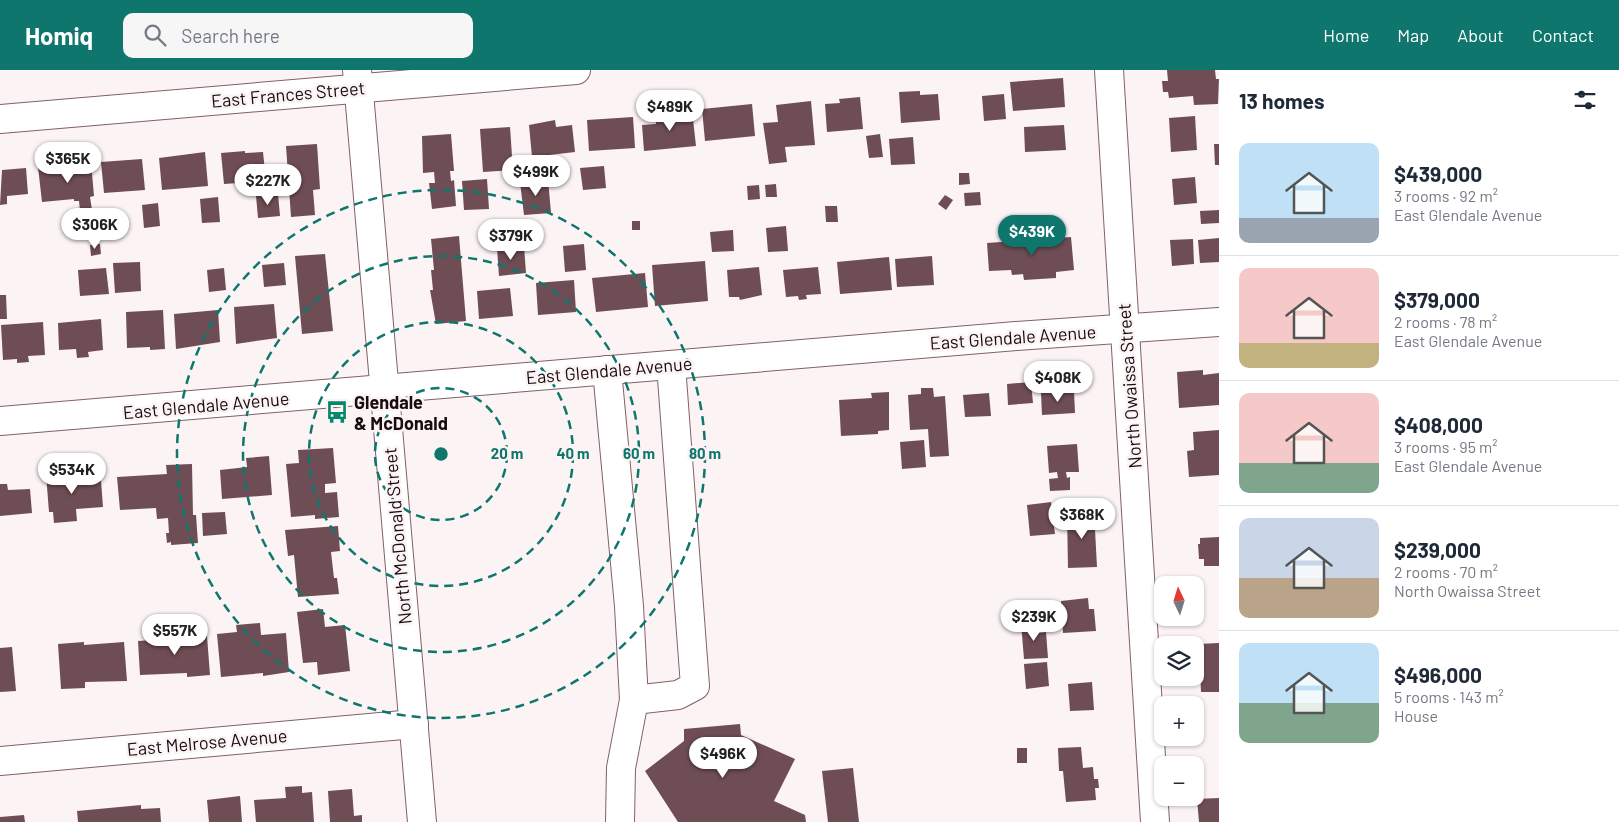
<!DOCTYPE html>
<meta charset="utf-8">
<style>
body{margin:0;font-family:Barlow,sans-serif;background:#f6f6f7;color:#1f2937;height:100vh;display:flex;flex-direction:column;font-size:19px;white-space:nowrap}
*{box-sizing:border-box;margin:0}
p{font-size:16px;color:#747a83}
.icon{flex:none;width:28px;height:28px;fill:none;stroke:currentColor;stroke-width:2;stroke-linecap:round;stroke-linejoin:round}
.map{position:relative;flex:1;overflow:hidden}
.drawer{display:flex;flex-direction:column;background:#fff;width:400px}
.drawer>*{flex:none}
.needle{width:32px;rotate:356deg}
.fabs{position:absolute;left:1154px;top:506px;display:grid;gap:10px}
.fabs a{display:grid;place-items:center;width:50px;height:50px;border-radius:10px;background:#fff;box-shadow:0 1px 4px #0004;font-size:25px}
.price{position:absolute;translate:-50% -42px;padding:0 11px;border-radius:18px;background:#fff;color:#222;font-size:16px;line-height:32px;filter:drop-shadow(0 1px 2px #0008)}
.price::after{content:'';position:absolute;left:50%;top:30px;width:15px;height:11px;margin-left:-8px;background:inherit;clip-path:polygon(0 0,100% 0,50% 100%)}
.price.active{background:#0f766e;color:#fff}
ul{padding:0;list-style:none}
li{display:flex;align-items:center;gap:15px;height:125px;padding:0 20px}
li+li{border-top:1px solid #e0e1e3}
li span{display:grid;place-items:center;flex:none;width:140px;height:100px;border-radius:10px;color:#555}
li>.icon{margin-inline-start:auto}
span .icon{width:60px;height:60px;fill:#fffc;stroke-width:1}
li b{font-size:21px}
h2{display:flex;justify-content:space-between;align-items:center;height:60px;padding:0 20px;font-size:21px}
header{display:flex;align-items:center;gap:30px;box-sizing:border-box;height:70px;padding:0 25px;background:#0f766e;color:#fff}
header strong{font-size:24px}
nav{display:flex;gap:28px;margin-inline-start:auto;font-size:18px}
.search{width:350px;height:45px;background:#f6f6f7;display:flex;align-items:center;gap:12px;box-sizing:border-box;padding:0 18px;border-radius:10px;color:#747a83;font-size:19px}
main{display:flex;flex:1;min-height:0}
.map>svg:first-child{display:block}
.building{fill:#6f4d54}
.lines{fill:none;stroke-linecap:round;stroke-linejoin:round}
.minor-casing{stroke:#836066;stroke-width:30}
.minor{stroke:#fff;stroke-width:28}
.ring{fill:none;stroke:#0f766e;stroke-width:2.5;stroke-dasharray:9 6}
.labels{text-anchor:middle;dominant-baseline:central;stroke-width:5;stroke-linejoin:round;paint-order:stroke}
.street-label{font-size:18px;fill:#190c0f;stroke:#fbf3f4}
.poi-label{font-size:18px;font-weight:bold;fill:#190c0f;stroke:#fbf3f4;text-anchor:start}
.centre{fill:#0f766e;stroke:#fbf3f4;stroke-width:2.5}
.ring-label{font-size:15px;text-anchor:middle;font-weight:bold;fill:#0f766e;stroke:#fbf3f4;stroke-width:5;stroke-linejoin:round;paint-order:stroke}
</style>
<header>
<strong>Homiq</strong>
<div class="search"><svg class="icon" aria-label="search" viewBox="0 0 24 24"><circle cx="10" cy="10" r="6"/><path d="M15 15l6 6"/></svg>Search here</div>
<nav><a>Home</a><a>Map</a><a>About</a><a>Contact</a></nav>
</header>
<main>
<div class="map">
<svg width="1219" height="752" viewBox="0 0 1219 752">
<rect width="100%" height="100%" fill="#fbf3f4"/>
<g class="building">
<polygon points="1167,0 1215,0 1216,9 1219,9 1218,34 1194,35 1193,26 1169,28 1168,22 1163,22 1162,11 1168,11"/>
<polygon points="1063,8 1065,37 1013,41 1010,12"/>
<polygon points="920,21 920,25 938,24 940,50 901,53 899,22"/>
<polygon points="1004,24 1006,49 984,51 982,26"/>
<polygon points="860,27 863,59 827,62 825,34 840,33 839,29"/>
<polygon points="811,31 815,75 785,77 787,92 769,94 763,53 778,52 776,35"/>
<polygon points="752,34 755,66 705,71 702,39"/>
<polygon points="692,40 696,76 644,81 642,55 656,54 655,44"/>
<polygon points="1195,46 1197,80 1171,82 1169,48"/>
<polygon points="633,47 635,78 589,81 587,50"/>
<polygon points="555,50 556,57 572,55 575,82 532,87 529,55"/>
<polygon points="1064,55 1066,80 1025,82 1024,57"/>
<polygon points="510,57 513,100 483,102 480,59"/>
<polygon points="451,64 454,101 450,101 451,111 454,110 456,136 432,139 429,113 435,113 434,102 423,103 422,66"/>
<polygon points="880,64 883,87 869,88 866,66"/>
<polygon points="913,67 915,94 891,95 889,69"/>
<polygon points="317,74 320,119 313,120 315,145 291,147 286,76"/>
<polygon points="1214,74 1219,74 1219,95 1215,95"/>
<polygon points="245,81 245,83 263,82 266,111 224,114 221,83"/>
<polygon points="205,82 208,116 162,120 159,88"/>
<polygon points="142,89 145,120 104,123 101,92"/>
<polygon points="91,92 94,126 90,127 92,140 80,141 79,131 74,131 74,129 42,132 38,97"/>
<polygon points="604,96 606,118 583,120 580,98"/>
<polygon points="26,98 28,124 7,126 7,134 0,135 2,100"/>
<polygon points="959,103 969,103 970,114 959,115"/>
<polygon points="1195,107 1197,133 1174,135 1172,109"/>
<polygon points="487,109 489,139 464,140 462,111"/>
<polygon points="548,109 551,143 524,145 520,112"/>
<polygon points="776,114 777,127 766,127 765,115"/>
<polygon points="759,115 760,129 748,130 747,116"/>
<polygon points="980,122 981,135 965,136 964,123"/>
<polygon points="278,124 280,146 258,148 256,126"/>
<polygon points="945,125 953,130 946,140 938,134"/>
<polygon points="218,127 220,152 202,153 200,129"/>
<polygon points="158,133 160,156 144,158 142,135"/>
<polygon points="825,136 837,136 838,152 826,152"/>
<polygon points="1219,140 1219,153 1201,154 1200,141"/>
<rect x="632" y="151" width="8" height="9"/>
<polygon points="786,156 788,181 768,182 766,158"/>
<polygon points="733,160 734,181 712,182 710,162"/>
<polygon points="459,166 466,251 436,254 430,220 433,220 431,200 434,200 431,169"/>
<polygon points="1071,167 1074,200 1056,202 1056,208 1024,210 1023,204 1012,205 1011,200 989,201 987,173"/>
<polygon points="1219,168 1219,192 1200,193 1198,170"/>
<polygon points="1193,169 1194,194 1172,196 1170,170"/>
<polygon points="100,174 101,184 91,186 90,175"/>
<polygon points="584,174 586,200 565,202 563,176"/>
<polygon points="524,176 526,203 499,206 497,178"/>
<polygon points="325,184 333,261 302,264 295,186"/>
<polygon points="932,186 934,215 897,217 895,189"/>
<polygon points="889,187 892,220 840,224 837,192"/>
<polygon points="705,191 708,231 655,236 652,195"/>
<polygon points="140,192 141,221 115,223 113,193"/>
<polygon points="284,193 286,215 264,217 262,195"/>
<polygon points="759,197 762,225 740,230 739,227 729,227 727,200"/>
<polygon points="818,197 821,224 806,225 807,229 799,230 798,226 786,227 783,200"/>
<polygon points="106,198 109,224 80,226 78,200"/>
<polygon points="224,198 226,220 209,222 207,200"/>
<polygon points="645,203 648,237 596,242 592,208"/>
<polygon points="574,210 576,242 538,245 536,213"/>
<polygon points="510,218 513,246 479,249 477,221"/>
<polygon points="0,225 6,225 7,249 0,249"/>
<polygon points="274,234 277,268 236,274 234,237"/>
<polygon points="163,240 165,279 150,280 150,277 127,278 126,242"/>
<polygon points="218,240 220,272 176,279 174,244"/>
<polygon points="101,249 103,280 88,282 89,287 77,288 76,279 59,280 58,253"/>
<polygon points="43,252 45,285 28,286 29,292 17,293 17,289 3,290 1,255"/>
<polygon points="1203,300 1203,305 1219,303 1219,335 1179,338 1177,302"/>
<polygon points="1031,312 1033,333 1008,335 1007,314"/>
<polygon points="921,318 933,318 934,327 945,326 949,386 930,387 928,359 910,360 908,325 921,324"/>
<polygon points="1074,321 1075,343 1042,345 1041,323"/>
<polygon points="889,322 889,360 878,361 878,364 841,366 839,330 872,328 871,323"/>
<polygon points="989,323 991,346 965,347 963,325"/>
<polygon points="1219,360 1219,405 1189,407 1187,381 1194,380 1193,362"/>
<polygon points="924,370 926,397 902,399 900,372"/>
<polygon points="1077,374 1079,402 1066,402 1067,408 1070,407 1070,420 1050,421 1049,409 1058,408 1057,402 1049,403 1047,376"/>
<polygon points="333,378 336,413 325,414 325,423 337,422 339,447 315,449 315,445 291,447 286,394 299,393 298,380"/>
<polygon points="269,386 272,425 222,429 220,400 247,397 246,388"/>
<polygon points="192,394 193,445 196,445 198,473 171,475 171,472 167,473 166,463 169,463 168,448 157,449 156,438 120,440 117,407 167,404 166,395"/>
<polygon points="81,401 82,411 101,410 103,437 76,439 77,451 54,453 53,442 49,442 46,404"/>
<polygon points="0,414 7,414 8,420 30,419 32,443 0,446"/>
<polygon points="1051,432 1055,464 1030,466 1027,435"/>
<polygon points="1094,441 1097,497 1068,498 1067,442"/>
<polygon points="225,442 227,464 203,466 202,443"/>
<polygon points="338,456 340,481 331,482 334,508 337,508 339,524 298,527 294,485 288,486 285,460"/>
<polygon points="1219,467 1219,496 1204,496 1204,489 1199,489 1198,474 1200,474 1200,468"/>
<polygon points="1088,528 1089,539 1094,539 1096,561 1063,563 1061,531"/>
<polygon points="323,539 325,557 345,555 350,601 318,605 317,592 303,593 297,542"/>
<polygon points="1038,552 1039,563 1046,562 1048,588 1024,589 1021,553"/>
<polygon points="260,553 261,565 286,563 289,602 263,606 263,603 221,607 217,564 237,562 236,555"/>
<polygon points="185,560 185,568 207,566 210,605 187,607 187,603 140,605 138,571 168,569 168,562"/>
<polygon points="84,572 84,575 124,572 127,611 85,612 85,618 61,619 58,574"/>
<polygon points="1219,573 1219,622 1201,622 1199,574"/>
<polygon points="12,577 16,621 0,622 0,578"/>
<polygon points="1047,592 1049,616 1026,619 1024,594"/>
<polygon points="1092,612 1094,640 1070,641 1068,614"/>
<polygon points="740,654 741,665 795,689 774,731 805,745 806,752 678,752 645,701 684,671 684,659"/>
<polygon points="1081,677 1083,698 1093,697 1094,709 1098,709 1099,718 1095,718 1096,730 1066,732 1063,701 1059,701 1058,678"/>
<rect x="1017" y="678" width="10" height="15"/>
<polygon points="853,698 859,752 828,752 822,701"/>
<polygon points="302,716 302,723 312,722 314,752 256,752 254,730 286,728 285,717"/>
<polygon points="352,719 354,746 362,745 362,752 330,752 328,721"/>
<polygon points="240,726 242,752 209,752 207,730"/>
<polygon points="1219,728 1219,752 1199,752 1197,729"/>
<polygon points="141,735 141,739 160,738 161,752 78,752 77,741"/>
<polygon points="24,745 25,752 0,752 0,747"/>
</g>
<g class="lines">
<defs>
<g id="minor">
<polyline points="357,0 422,752"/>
<polyline points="1109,0 1155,752"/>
<polyline points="0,49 576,0"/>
<polyline points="607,300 629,536 634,630 621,698 620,752"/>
<polyline points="0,351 1016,266 1219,252"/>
<polyline points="634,630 678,625 695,616 671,295"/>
<polyline points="0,691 414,654"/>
</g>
</defs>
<use href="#minor" class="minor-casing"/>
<use href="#minor" class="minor"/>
</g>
<g class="ring">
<circle cx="441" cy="384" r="66"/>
<circle cx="441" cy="384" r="132"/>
<circle cx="441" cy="384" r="198"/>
<circle cx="441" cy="384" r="264"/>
</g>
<defs>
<symbol id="bus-bare" viewBox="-9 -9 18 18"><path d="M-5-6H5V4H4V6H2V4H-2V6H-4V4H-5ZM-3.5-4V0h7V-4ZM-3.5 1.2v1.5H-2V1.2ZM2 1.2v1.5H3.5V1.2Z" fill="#04886c" stroke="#fbf3f4" stroke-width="2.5" paint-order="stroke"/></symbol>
</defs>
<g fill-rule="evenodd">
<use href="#bus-bare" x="321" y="326" width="32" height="32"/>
</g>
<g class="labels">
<g class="street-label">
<text transform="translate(288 24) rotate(-5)">East Frances Street</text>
<text transform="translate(1013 267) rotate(-4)">East Glendale Avenue</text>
<text transform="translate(609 300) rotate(-5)">East Glendale Avenue</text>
<text transform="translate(1129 316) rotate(-94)">North Owaissa Street</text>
<text transform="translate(206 335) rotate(-5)">East Glendale Avenue</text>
<text transform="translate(397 466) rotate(-95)">North McDonald Street</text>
<text transform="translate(207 672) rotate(-5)">East Melrose Avenue</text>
</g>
<g class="poi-label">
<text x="354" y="332">Glendale<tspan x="354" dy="21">&amp; McDonald</tspan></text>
</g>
</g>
<circle cx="441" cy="384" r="8" class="centre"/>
<g class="ring-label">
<text x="507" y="389">20 m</text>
<text x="573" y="389">40 m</text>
<text x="639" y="389">60 m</text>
<text x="705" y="389">80 m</text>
</g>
</svg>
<div class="fabs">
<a><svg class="needle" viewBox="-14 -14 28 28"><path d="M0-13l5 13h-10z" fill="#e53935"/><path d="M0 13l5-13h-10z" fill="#747a83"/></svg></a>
<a><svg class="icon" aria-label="layers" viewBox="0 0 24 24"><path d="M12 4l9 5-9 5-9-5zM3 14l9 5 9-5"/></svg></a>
<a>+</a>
<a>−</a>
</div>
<b class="price" style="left:670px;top:62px">$489K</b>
<b class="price" style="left:68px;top:114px">$365K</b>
<b class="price" style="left:536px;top:127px">$499K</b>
<b class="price" style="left:268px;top:136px">$227K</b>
<b class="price" style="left:95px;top:180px">$306K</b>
<b class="price active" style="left:1032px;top:187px">$439K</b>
<b class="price" style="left:511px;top:191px">$379K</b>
<b class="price" style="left:1058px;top:333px">$408K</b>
<b class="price" style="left:72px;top:425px">$534K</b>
<b class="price" style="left:1082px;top:470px">$368K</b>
<b class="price" style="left:1034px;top:572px">$239K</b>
<b class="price" style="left:175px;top:586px">$557K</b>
<b class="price" style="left:723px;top:709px">$496K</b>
</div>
<section class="drawer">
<h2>13 homes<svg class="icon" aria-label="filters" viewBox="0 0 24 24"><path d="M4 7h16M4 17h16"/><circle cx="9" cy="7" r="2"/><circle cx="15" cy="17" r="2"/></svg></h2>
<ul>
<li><span style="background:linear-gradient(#bfe0f5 75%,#9aa5b1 0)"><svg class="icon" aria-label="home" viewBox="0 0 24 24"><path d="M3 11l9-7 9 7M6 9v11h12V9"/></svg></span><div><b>$439,000</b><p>3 rooms · 92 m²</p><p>East Glendale Avenue</p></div></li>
<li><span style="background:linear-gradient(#f6c9c9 75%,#c2b280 0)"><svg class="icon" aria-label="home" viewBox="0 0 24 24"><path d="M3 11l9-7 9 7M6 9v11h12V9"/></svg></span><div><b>$379,000</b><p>2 rooms · 78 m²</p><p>East Glendale Avenue</p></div></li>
<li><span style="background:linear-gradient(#f6c9c9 70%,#7fa58c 0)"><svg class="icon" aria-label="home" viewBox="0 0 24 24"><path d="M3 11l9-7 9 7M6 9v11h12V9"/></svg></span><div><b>$408,000</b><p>3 rooms · 95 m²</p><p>East Glendale Avenue</p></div></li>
<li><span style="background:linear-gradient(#c9d6e8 60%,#b9a48a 0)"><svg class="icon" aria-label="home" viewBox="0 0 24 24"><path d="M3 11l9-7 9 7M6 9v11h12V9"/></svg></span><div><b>$239,000</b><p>2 rooms · 70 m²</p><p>North Owaissa Street</p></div></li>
<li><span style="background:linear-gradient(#bfe0f5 60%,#7fa58c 0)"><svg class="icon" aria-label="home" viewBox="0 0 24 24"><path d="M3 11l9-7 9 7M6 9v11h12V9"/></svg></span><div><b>$496,000</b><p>5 rooms · 143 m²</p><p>House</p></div></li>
</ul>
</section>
</main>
